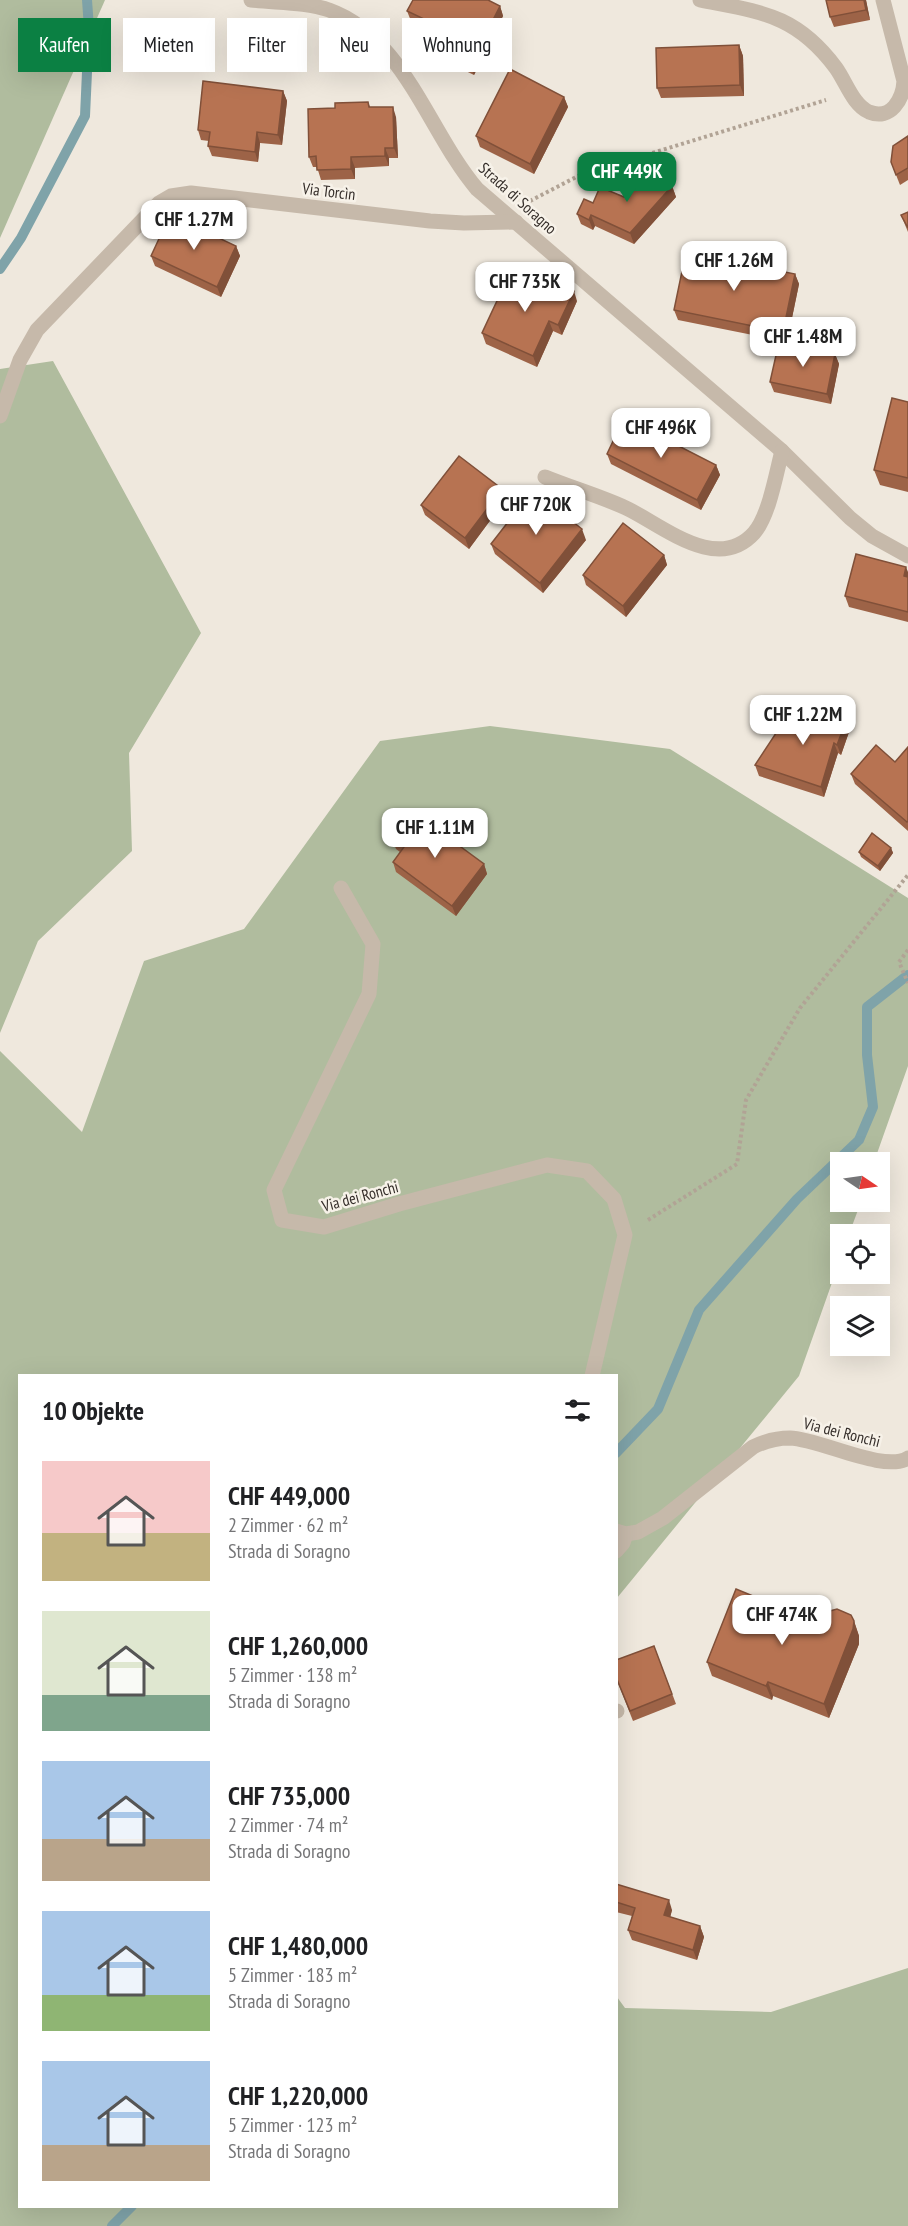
<!DOCTYPE html>
<html lang="de">
<meta charset="utf-8">
<style>
body{margin:0;font-family:"PT Sans Narrow",sans-serif;background:#f2f2f2;color:#202124;height:100vh;display:flex;flex-direction:column;font-size:22px;white-space:nowrap}
*{box-sizing:border-box;margin:0}
p{font-size:20px;color:#757577}
.icon{flex:none;width:33px;height:33px;fill:none;stroke:currentColor;stroke-width:2;stroke-linecap:round;stroke-linejoin:round}
.map{position:relative;flex:1;overflow:hidden}
.sheet{position:absolute;left:18px;top:1374px;width:600px;height:834px;display:flex;flex-direction:column;background:#fff;border-radius:0px;box-shadow:0 6px 24px #0002}
.sheet>*{flex:none}
.banner{position:absolute;left:18px;top:18px;width:600px;height:54px;display:flex;gap:12px}
.needle{width:39px;rotate:103deg}
.fabs{position:absolute;left:830px;top:1152px;display:grid;gap:12px}
.fabs a{display:grid;place-items:center;width:60px;height:60px;border-radius:0px;background:#fff;box-shadow:0 6px 24px #0002;font-size:30px}
.price{position:absolute;translate:-50% -51px;padding:0 14px;border-radius:12px;background:#fff;color:#222;font-size:20px;line-height:39px;filter:drop-shadow(0 2px 3px #0008)}
.price::after{content:'';position:absolute;left:50%;top:36px;width:18px;height:14px;margin-left:-9px;background:inherit;clip-path:polygon(0 0,100% 0,50% 100%)}
.price.current{background:#0b8043;color:#fff}
ul{padding:0;list-style:none}
li{display:flex;align-items:center;gap:18px;height:150px;padding:0 24px}
li span{display:grid;place-items:center;flex:none;width:168px;height:120px;border-radius:0px;color:#555}
li>.icon{margin-inline-start:auto}
span .icon{width:72px;height:72px;fill:#fffc;stroke-width:1}
li b{font-size:26px}
h2{display:flex;justify-content:space-between;align-items:center;height:72px;padding:0 24px;font-size:26px}
.tag{padding:0 21px;border-radius:0px;background:#fff;box-shadow:0 6px 24px #0002;font-size:21px;line-height:54px}
.tag.current{background:#0b8043;color:#fff}
.map>svg:first-child{display:block}
.green{fill:#b0bc9e}
.lines{fill:none;stroke-linecap:round;stroke-linejoin:round}
.stream{stroke:#7fa3a9;stroke-width:10}
.path{stroke:#b1a395;stroke-width:4;stroke-dasharray:3 3;stroke-linecap:butt}
.minor{stroke:#c6b9aa;stroke-width:15}
.wall{fill:#9d6347}
.shaded-wall{fill:#805039}
.building{fill:#b77352;stroke:#805039;stroke-width:1.5}
.labels{text-anchor:middle;dominant-baseline:central;stroke-width:5;stroke-linejoin:round;paint-order:stroke}
.street-label{font-size:16px;fill:#342d29;stroke:#f7f2e9}
</style>
<div class="map">
<svg width="908" height="2226" viewBox="0 0 908 2226">
<rect width="100%" height="100%" fill="#efe8dd"/>
<g class="green">
<polygon points="0,0 105,0 0,238"/>
<polygon points="53,361 201,633 129,753 132,851 38,941 0,1033 0,369"/>
<polygon points="490,726 670,749 908,898 908,1066 874,1162 840,1162 840,1202 861,1202 849,1234 840,1234 840,1260 799,1376 617,1598 616,1376 20,1376 20,2206 616,2206 617,1997 625,2008 771,2012 908,1968 908,2226 0,2226 0,1051 82,1132 144,961 244,929 380,741"/>
</g>
<g class="lines">
<g class="stream">
<polyline points="0,269 21,238 85,116 89,28 87,0"/>
<polyline points="616,1453 658,1409 699,1310 797,1199 859,1140 873,1107 867,1055 867,1007 908,975"/>
<polyline points="112,2226 132,2206"/>
</g>
<g class="path">
<polyline points="530,201 580,175 826,100"/>
<polyline points="908,950 899,962 908,983"/>
<polyline points="648,1220 737,1164 746,1100 800,1008 908,875"/>
</g>
<g class="minor">
<path d="M251,0C276,3 305,2 329,10C404,37 429,133 477,189L782,451L850,518L872,536L908,556"/>
<path d="M700,0C760,12 796,14 836,68C846,82 853,105 869,112C891,121 903,99 904,81L883,0"/>
<polyline points="0,416 20,360 37,330 159,203 171,196 191,193 430,221 464,223 516,222"/>
<path d="M545,477C572,488 600,496 626,508C662,525 717,574 754,533C769,516 776,474 782,451"/>
<polyline points="341,888 373,944 369,994 274,1190 282,1220 324,1227 399,1204 547,1165 587,1171 614,1199 625,1235 592,1376"/>
<path d="M616,1531L626,1534L638,1532L663,1518L753,1447C765,1441 776,1438 790,1438C820,1439 884,1473 908,1458"/>
<polyline points="616,1551 623,1543 626,1534"/>
<polyline points="616,1711 617,1711"/>
</g>
</g>
<g class="wall">
<polygon points="826,0 866,0 870,20 834,27 830,17"/>
<polygon points="500,6 503,16 474,75 437,57 434,47 440,35 411,21 407,11"/>
<polygon points="739,45 743,56 744,96 661,98 657,88"/>
<polygon points="283,91 287,101 282,145 260,143 258,162 212,156 208,146 209,141 201,140 198,130"/>
<polygon points="564,97 568,107 534,174 480,147 476,136"/>
<polygon points="368,102 370,107 396,117 398,158 389,158 389,166 355,168 355,179 321,180 317,167 313,167 309,157 335,108"/>
<polygon points="908,136 908,180 900,185 891,162"/>
<polygon points="672,186 676,197 634,244 595,226 593,230 581,224 577,214 593,203"/>
<polygon points="908,212 908,232 901,215"/>
<polygon points="236,246 240,256 221,297 155,266 151,256"/>
<polygon points="795,274 799,284 787,342 678,320 674,310"/>
<polygon points="577,301 562,335 553,331 537,367 486,344 482,333"/>
<polygon points="835,354 839,364 831,404 774,392 770,382"/>
<polygon points="908,402 908,492 880,485 874,470"/>
<polygon points="607,454 716,465 720,475 701,510 611,464"/>
<polygon points="506,499 469,549 425,515 421,505"/>
<polygon points="586,540 543,593 495,554 491,544"/>
<polygon points="664,555 667,565 626,617 586,585 583,575"/>
<polygon points="908,572 908,622 849,607 845,596"/>
<polygon points="791,725 849,732 841,755 838,753 824,797 759,776 755,765"/>
<polygon points="908,747 908,831 855,784 851,774 895,762"/>
<polygon points="392,839 484,864 487,874 456,916 396,872 393,862 400,852 396,849"/>
<polygon points="891,848 893,853 880,871 861,857 859,852"/>
<polygon points="797,1614 854,1621 859,1636 859,1644 829,1718 773,1696 772,1700 712,1676 707,1662"/>
<polygon points="654,1646 676,1704 633,1721 616,1678"/>
<polygon points="616,1884 672,1910 670,1917 700,1926 704,1937 697,1960 632,1940 628,1930 632,1916 616,1912"/>
</g>
<g class="shaded-wall">
<polygon points="864,0 866,0 870,20 866,10"/>
<polygon points="500,6 503,16 474,75 470,65"/>
<polygon points="739,45 743,56 744,96 740,85"/>
<polygon points="283,91 287,101 282,145 278,135"/>
<polygon points="564,97 568,107 534,174 530,164"/>
<polygon points="393,107 396,117 398,158 394,148"/>
<polygon points="257,132 260,143 258,162 255,152"/>
<polygon points="385,148 389,158 389,166 385,156"/>
<polygon points="351,157 355,168 355,179 351,169"/>
<polygon points="672,186 676,197 634,244 630,233"/>
<polygon points="591,215 595,226 593,230 589,220"/>
<polygon points="236,246 240,256 221,297 217,287"/>
<polygon points="795,274 799,284 787,342 783,332"/>
<polygon points="574,291 577,301 562,335 558,325"/>
<polygon points="549,321 553,331 537,367 533,356"/>
<polygon points="835,354 839,364 831,404 827,394"/>
<polygon points="716,465 720,475 701,510 697,500"/>
<polygon points="502,489 506,499 469,549 465,538"/>
<polygon points="582,529 586,540 543,593 540,583"/>
<polygon points="664,555 667,565 626,617 623,606"/>
<polygon points="906,567 908,572 908,586 904,576"/>
<polygon points="846,721 849,732 841,755 837,745"/>
<polygon points="834,743 838,753 824,797 821,787"/>
<polygon points="891,848 893,853 880,871 878,866"/>
<polygon points="484,864 487,874 456,916 452,906"/>
<polygon points="854,1621 859,1636 859,1644 829,1718 824,1704"/>
<polygon points="768,1682 773,1696 772,1700 766,1686"/>
<polygon points="669,1900 672,1910 668,1926 664,1915"/>
<polygon points="700,1926 704,1937 697,1960 693,1950"/>
</g>
<g class="building">
<polygon points="413,0 488,0 500,6 470,65 434,47 443,28 407,11"/>
<polygon points="826,0 864,0 866,10 830,17"/>
<polygon points="739,45 740,85 657,88 656,48"/>
<polygon points="510,69 564,97 530,164 476,136"/>
<polygon points="203,81 283,91 278,135 257,132 255,152 208,146 210,132 198,130"/>
<polygon points="368,102 369,107 393,107 394,148 385,148 385,156 351,157 351,169 317,170 316,156 309,157 308,109 335,108 335,103"/>
<polygon points="908,136 908,168 896,175 891,162 893,146"/>
<polygon points="651,167 672,186 630,233 591,215 589,220 577,214 584,199 593,203 600,187 624,197"/>
<polygon points="908,212 908,228 901,215"/>
<polygon points="170,215 236,246 217,287 151,256"/>
<polygon points="686,252 795,274 783,332 674,310"/>
<polygon points="511,271 562,294 565,287 574,291 558,325 549,321 533,356 482,333"/>
<polygon points="779,342 835,354 827,394 770,382"/>
<polygon points="892,398 908,402 908,478 874,470"/>
<polygon points="624,418 716,465 697,500 607,454"/>
<polygon points="459,456 502,489 465,538 421,505"/>
<polygon points="533,490 582,529 540,583 491,544"/>
<polygon points="623,523 664,555 623,606 583,575"/>
<polygon points="856,554 906,567 904,576 908,577 908,612 845,596"/>
<polygon points="798,706 846,721 837,745 834,743 821,787 755,765 784,721 791,725"/>
<polygon points="876,745 895,762 908,747 908,821 907,822 851,774"/>
<polygon points="412,811 484,864 452,906 393,862 404,847 392,839"/>
<polygon points="872,833 891,848 878,866 859,852"/>
<polygon points="736,1589 797,1614 800,1608 825,1618 830,1611 837,1609 851,1615 854,1621 853,1629 824,1704 768,1682 766,1686 707,1662"/>
<polygon points="654,1646 672,1694 630,1711 616,1677 616,1660"/>
<polygon points="616,1884 669,1900 664,1915 700,1926 693,1950 628,1930 635,1908 616,1902"/>
</g>
<g class="labels">
<g class="street-label">
<text transform="translate(329 191) rotate(7)">Via Torcìn</text>
<text transform="translate(518 198) rotate(42)">Strada di Soragno</text>
<text transform="translate(360 1196) rotate(-15)">Via dei Ronchi</text>
<text transform="translate(842 1432) rotate(14)">Via dei Ronchi</text>
</g>
</g>
</svg>
<div class="fabs">
<a><svg class="needle" viewBox="-14 -14 28 28"><path d="M0-13l5 13h-10z" fill="#e53935"/><path d="M0 13l5-13h-10z" fill="#757577"/></svg></a>
<a><svg class="icon" aria-label="locate" viewBox="0 0 24 24"><circle cx="12" cy="12" r="6"/><path d="M12 2v4M12 18v4M2 12h4M18 12h4"/></svg></a>
<a><svg class="icon" aria-label="layers" viewBox="0 0 24 24"><path d="M12 4l9 5-9 5-9-5zM3 14l9 5 9-5"/></svg></a>
</div>
<b class="price current" style="left:627px;top:203px">CHF 449K</b>
<b class="price" style="left:194px;top:251px">CHF 1.27M</b>
<b class="price" style="left:734px;top:292px">CHF 1.26M</b>
<b class="price" style="left:525px;top:313px">CHF 735K</b>
<b class="price" style="left:803px;top:368px">CHF 1.48M</b>
<b class="price" style="left:661px;top:459px">CHF 496K</b>
<b class="price" style="left:536px;top:536px">CHF 720K</b>
<b class="price" style="left:803px;top:746px">CHF 1.22M</b>
<b class="price" style="left:435px;top:859px">CHF 1.11M</b>
<b class="price" style="left:782px;top:1646px">CHF 474K</b>
<div class="banner">
<a class="tag current">Kaufen</a>
<a class="tag">Mieten</a>
<a class="tag">Filter</a>
<a class="tag">Neu</a>
<a class="tag">Wohnung</a>
</div>
<section class="sheet">
<h2>10 Objekte<svg class="icon" aria-label="filters" viewBox="0 0 24 24"><path d="M4 7h16M4 17h16"/><circle cx="9" cy="7" r="2"/><circle cx="15" cy="17" r="2"/></svg></h2>
<ul>
<li><span style="background:linear-gradient(#f6c9c9 60%,#c2b280 0)"><svg class="icon" aria-label="home" viewBox="0 0 24 24"><path d="M3 11l9-7 9 7M6 9v11h12V9"/></svg></span><div><b>CHF 449,000</b><p>2 Zimmer · 62 m²</p><p>Strada di Soragno</p></div></li>
<li><span style="background:linear-gradient(#dfe7d0 70%,#7fa58c 0)"><svg class="icon" aria-label="home" viewBox="0 0 24 24"><path d="M3 11l9-7 9 7M6 9v11h12V9"/></svg></span><div><b>CHF 1,260,000</b><p>5 Zimmer · 138 m²</p><p>Strada di Soragno</p></div></li>
<li><span style="background:linear-gradient(#a9c7e8 65%,#b9a48a 0)"><svg class="icon" aria-label="home" viewBox="0 0 24 24"><path d="M3 11l9-7 9 7M6 9v11h12V9"/></svg></span><div><b>CHF 735,000</b><p>2 Zimmer · 74 m²</p><p>Strada di Soragno</p></div></li>
<li><span style="background:linear-gradient(#a9c7e8 70%,#8fb573 0)"><svg class="icon" aria-label="home" viewBox="0 0 24 24"><path d="M3 11l9-7 9 7M6 9v11h12V9"/></svg></span><div><b>CHF 1,480,000</b><p>5 Zimmer · 183 m²</p><p>Strada di Soragno</p></div></li>
<li><span style="background:linear-gradient(#a9c7e8 70%,#b9a48a 0)"><svg class="icon" aria-label="home" viewBox="0 0 24 24"><path d="M3 11l9-7 9 7M6 9v11h12V9"/></svg></span><div><b>CHF 1,220,000</b><p>5 Zimmer · 123 m²</p><p>Strada di Soragno</p></div></li>
</ul>
</section>
</div>
